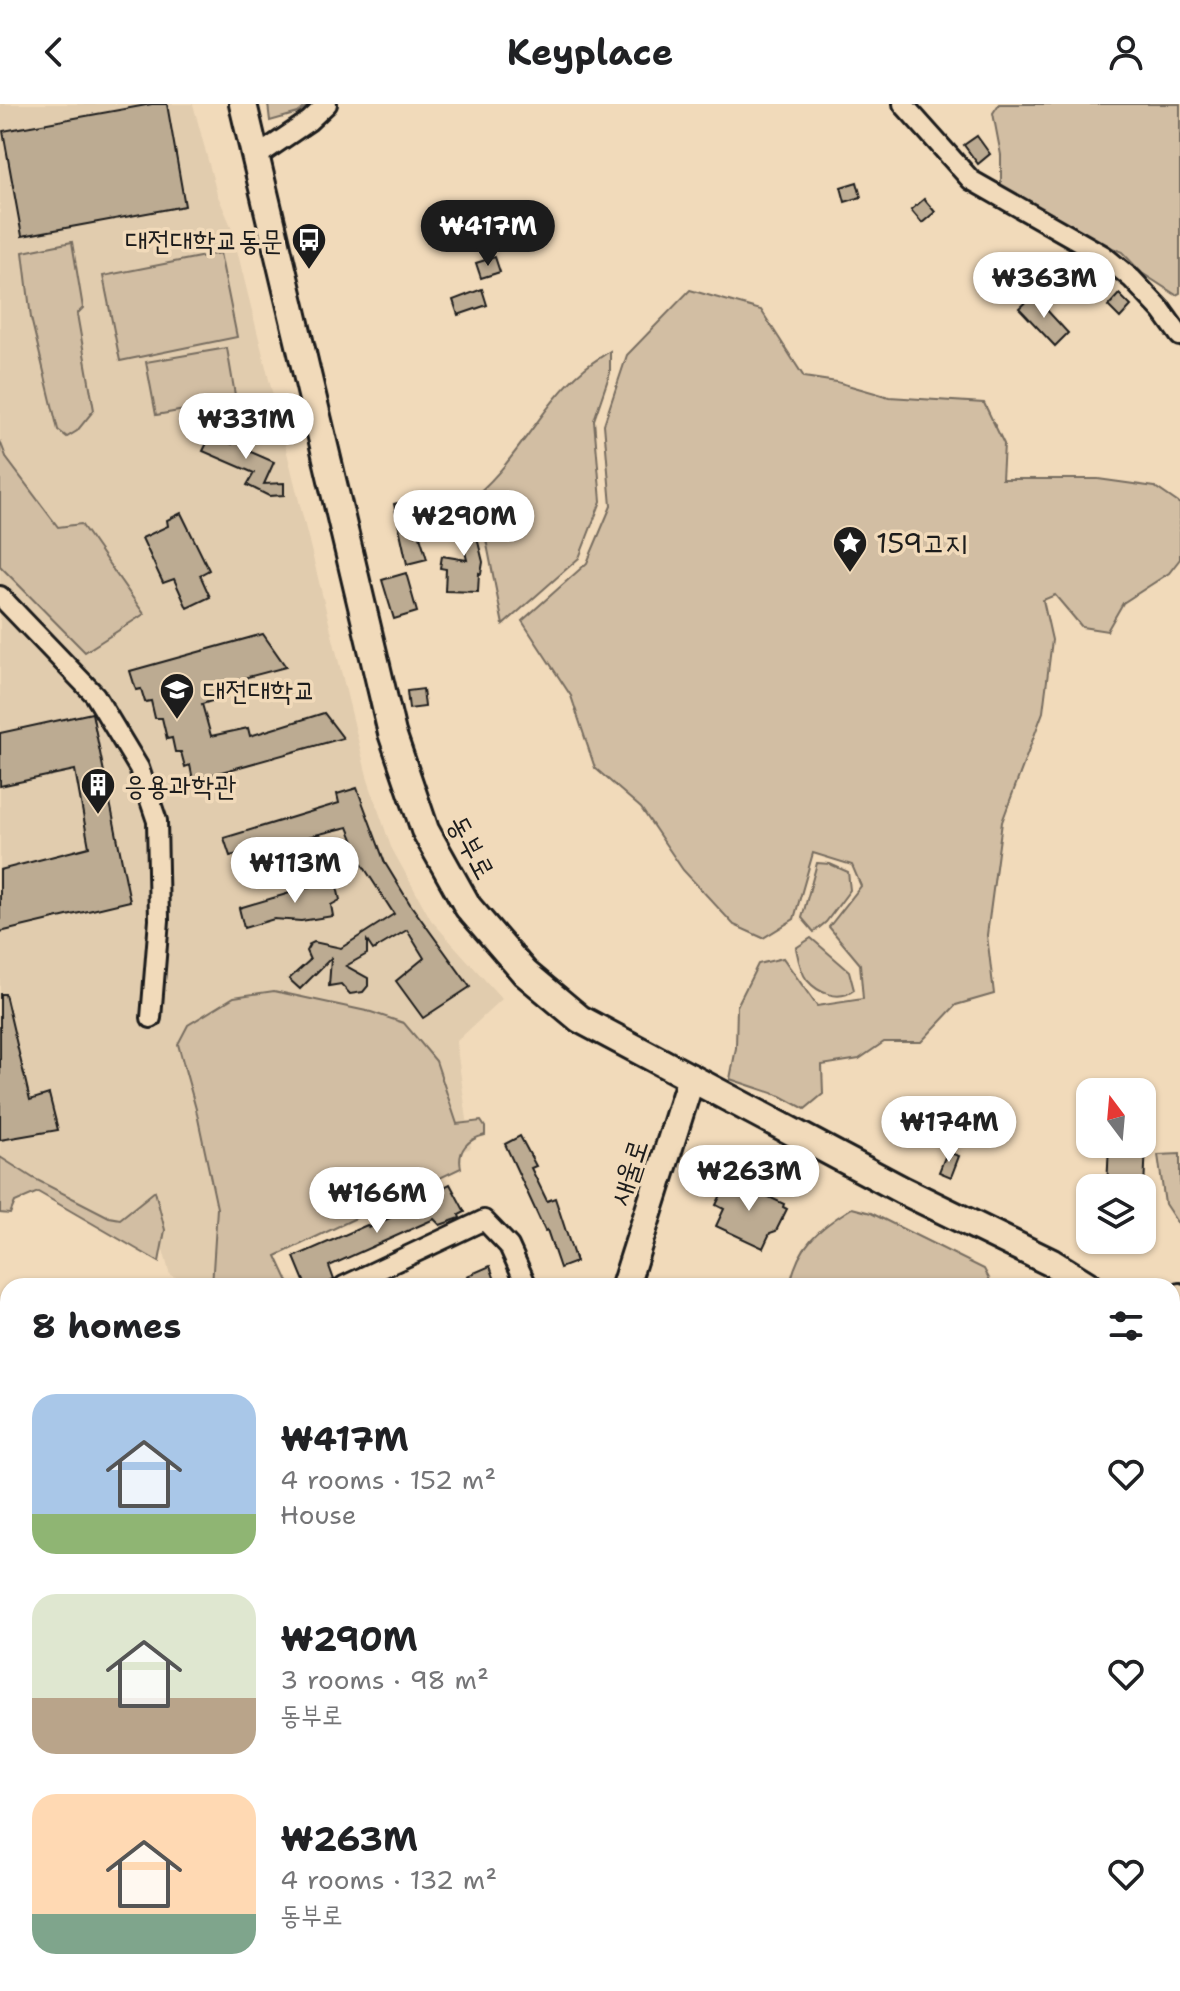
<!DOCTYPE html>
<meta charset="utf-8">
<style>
body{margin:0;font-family:"Shantell Sans","Poor Story",sans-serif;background:#f6f6f6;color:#202124;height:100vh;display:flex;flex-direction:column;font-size:30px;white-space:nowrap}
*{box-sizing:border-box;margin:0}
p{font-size:26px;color:#757577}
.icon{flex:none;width:44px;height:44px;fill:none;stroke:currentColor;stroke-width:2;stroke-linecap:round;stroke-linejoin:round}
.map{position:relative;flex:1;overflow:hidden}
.drawer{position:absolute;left:0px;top:1174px;width:1180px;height:714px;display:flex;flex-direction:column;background:#fff;border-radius:24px 24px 0 0;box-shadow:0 2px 6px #0004}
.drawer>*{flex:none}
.needle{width:52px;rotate:344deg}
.buttons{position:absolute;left:1076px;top:974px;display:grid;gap:16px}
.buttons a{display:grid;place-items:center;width:80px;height:80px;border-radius:16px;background:#fff;box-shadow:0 2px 6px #0004;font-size:40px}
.price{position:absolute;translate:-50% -68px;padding:0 18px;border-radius:28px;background:#fff;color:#222;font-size:26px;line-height:52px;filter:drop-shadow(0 2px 4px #0008)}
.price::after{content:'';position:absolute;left:50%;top:48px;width:24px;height:18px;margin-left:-12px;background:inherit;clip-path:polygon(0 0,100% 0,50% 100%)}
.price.selected{background:#1c1c1c;color:#fff}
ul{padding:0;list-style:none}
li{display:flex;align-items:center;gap:24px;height:200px;padding:0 32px}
li span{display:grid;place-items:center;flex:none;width:224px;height:160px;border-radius:24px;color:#555}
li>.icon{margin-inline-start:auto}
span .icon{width:96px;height:96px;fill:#fffc;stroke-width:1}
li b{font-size:34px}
h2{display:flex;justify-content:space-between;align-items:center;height:96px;padding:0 32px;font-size:34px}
header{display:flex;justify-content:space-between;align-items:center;height:104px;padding:0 32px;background:#fff;font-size:36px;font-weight:700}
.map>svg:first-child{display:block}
.built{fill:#e1ccae}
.green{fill:#d2bea3;stroke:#776d60;stroke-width:2}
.building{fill:#bcab92;stroke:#1c1c1c;stroke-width:2}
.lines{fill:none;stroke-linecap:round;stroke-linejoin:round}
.street-casing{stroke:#1c1c1c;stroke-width:24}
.secondary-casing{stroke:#1c1c1c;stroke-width:32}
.street{stroke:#f1daba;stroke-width:18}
.secondary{stroke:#f1daba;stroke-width:26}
.labels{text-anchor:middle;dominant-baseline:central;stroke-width:7;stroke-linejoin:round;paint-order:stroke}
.poi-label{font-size:28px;fill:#1c1c1c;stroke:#f1daba;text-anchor:start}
.street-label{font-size:28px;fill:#1c1c1c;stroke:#f1daba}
</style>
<header><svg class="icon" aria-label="back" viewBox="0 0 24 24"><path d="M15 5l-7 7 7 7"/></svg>Keyplace<svg class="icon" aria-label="person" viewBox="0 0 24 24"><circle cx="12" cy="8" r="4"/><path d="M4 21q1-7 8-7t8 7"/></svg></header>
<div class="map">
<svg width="1180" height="1887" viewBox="0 0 1180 1887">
<rect width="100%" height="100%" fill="#f1daba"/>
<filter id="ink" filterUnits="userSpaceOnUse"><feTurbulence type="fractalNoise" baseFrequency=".0125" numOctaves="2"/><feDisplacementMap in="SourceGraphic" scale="16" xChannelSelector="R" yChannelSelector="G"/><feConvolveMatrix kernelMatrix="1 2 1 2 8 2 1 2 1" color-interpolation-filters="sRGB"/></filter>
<g filter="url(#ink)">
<polygon class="built" points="0,0 193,0 217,90 231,122 368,676 391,743 431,816 502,895 456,938 471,1044 294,1108 223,1182 198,1182 170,1171 162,1142 0,1059"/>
<g class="green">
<polygon points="268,0 309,0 298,9 270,17"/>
<polygon points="999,0 1180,0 1180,189 1176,191 1142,169 1122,148 1057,119 1001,84 1001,51 993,9"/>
<polygon points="72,138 83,204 77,210 94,306 77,327 67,333 58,326 31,214 23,148"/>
<polygon points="220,149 237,233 120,257 103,172"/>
<polygon points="690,186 761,206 804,273 837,278 889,293 984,299 1004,340 1002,375 1098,375 1155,383 1180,400 1180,455 1169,469 1123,499 1107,527 1082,523 1055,491 1043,496 1052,536 1043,608 1002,718 987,831 994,890 956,901 921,938 884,938 859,955 822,961 823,990 805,1005 781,992 730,975 736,944 737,902 758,860 783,854 817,902 863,895 860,860 829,823 861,782 852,761 813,749 794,815 763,834 734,821 683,766 641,704 595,664 571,592 522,517 587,459 611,402 604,320 627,251"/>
<polygon points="227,244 236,297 156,311 146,258"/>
<path d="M610,247V269L594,316L601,397L579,454L503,521L477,390C519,354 542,300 584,265C592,258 601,253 610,247Z"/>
<polygon points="0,337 7,355 58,423 81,420 144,510 85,548 0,462"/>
<polygon points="817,759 830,760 848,768 850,786 826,818 814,828 802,814"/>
<path d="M811,834L849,867L854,886C839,898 818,889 807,876C800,867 798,854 796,844Z"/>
<path d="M274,887L371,908L404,919L436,957L457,1020L481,1017L485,1023V1031C468,1035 457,1046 461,1064L276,1152L290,1182H212L217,1104L196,1005L178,940L188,921L234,893Z"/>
<polygon points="1180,1050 1180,1123 1165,1100 1158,1051"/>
<polygon points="0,1053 33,1074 109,1113 120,1115 155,1087 165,1126 159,1158 38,1088 15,1098 10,1110 0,1109"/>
<path d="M852,1104L871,1109L984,1165L993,1182H790C797,1142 819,1124 852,1104Z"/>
<polygon points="1063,1880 1120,1880 1116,1887 1053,1887"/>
</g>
<g class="building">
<polygon points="152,0 167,0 185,102 22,132 3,27"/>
<polygon points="977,32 990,50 978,60 964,41"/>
<polygon points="857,78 861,93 845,98 841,83"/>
<polygon points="924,95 935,108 922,119 911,106"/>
<polygon points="495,153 500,168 481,174 476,159"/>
<polygon points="482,185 487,201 458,211 453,196"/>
<polygon points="1119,190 1131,202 1120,214 1108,202"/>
<polygon points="1033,191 1068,229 1055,242 1019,204"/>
<polygon points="240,323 251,327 244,345 274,358 264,380 284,379 284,391 269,392 247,381 254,369 203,347 211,331 232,340"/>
<polygon points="409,396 427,455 407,460 394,400"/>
<polygon points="469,401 483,458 481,470 479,469 478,488 445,487 446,465 440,464 442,452 467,456 455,404"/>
<polygon points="181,409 209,466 200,471 210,493 187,504 174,475 163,479 142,434 168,422 167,416"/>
<polygon points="406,469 417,508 394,515 382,476"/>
<polygon points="263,530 286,563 213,582 218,595 202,600 211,632 248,624 250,632 324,609 343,634 193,676 190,661 185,663 181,648 175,648 172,634 167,635 162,614 155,614 151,597 145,598 141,585 136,586 130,567"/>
<polygon points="423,585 425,603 409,605 407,587"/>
<polygon points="92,609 130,797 0,828 0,766 89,743 75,666 0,682 0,629"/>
<polygon points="357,684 385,759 410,800 470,883 423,914 396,877 424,854 407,826 373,846 367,837 367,850 346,862 368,874 368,882 363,888 350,890 341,880 329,882 331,854 300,885 289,875 310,856 306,847 310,840 314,838 341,844 394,810 358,754 360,753 348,723 230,752 224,734 339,699 337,690"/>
<polygon points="334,769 340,796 331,801 333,812 301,817 274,815 244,824 239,804 310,783"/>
<polygon points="0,890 5,890 30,996 49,990 58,1026 0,1036"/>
<polygon points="520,1032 536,1062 531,1064 547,1097 555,1094 576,1158 560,1164 547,1126 545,1127 505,1040"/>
<polygon points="1109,1040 1146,1040 1144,1084 1107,1084"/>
<polygon points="947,1048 959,1052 951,1073 939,1068"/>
<polygon points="729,1074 784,1100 783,1103 787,1105 776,1127 770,1129 763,1144 716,1122 724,1105 716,1101"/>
<polygon points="450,1080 465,1108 459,1111 460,1114 440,1121 434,1115 394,1133 329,1162 334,1176 321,1182 306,1182 294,1153 367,1121 369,1124 425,1097 423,1093 441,1082 442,1084"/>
<polygon points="490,1162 497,1182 471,1182 467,1172"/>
</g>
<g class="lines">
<defs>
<g id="street">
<polyline points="903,0 971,76 1103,151 1132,175 1162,207 1180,232"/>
<polyline points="256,53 309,17 327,0"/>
<polyline points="0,492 95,591 139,664 157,717 159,816 151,914"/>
<polyline points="344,1182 484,1116 509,1142 527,1182"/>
<polyline points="1172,1196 1180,1189"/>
<polyline points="1172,1340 1180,1344"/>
<polyline points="0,1460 8,1456"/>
<polyline points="1172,1524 1180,1515"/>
<polyline points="1172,1603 1180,1614"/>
<polyline points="1172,1696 1180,1689"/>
<polyline points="0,1844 8,1839"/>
<polyline points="83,1880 85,1887"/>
<polyline points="166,1887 167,1880"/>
<polyline points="281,1887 282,1880"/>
<polyline points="367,1887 368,1880"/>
</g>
<g id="secondary">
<polyline points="243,0 392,629 425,726 468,803 525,869 580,915 902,1086 1052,1159 1089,1182"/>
<polyline points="625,1182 691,974"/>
<polyline points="1172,1244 1180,1252"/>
<polyline points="456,1887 457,1880"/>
</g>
</defs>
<use href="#street" class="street-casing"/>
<use href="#secondary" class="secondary-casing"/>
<use href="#street" class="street"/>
<use href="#secondary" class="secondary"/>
</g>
</g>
<defs>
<symbol id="bus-pin" viewBox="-11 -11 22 30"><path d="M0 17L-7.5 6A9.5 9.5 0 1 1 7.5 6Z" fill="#1c1c1c" stroke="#f1daba"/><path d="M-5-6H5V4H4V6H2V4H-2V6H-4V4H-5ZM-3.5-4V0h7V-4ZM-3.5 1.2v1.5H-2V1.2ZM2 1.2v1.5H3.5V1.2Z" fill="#fff"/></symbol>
<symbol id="sight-pin" viewBox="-11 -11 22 30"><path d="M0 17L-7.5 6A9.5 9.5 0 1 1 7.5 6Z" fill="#1c1c1c" stroke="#f1daba"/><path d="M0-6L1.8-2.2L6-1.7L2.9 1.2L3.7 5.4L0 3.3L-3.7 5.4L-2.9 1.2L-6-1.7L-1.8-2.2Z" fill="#fff"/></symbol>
<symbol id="university-pin" viewBox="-11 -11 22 30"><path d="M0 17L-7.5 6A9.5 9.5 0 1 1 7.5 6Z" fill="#1c1c1c" stroke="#f1daba"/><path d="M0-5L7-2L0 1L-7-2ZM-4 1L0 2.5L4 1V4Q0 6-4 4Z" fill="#fff"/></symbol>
<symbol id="building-pin" viewBox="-11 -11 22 30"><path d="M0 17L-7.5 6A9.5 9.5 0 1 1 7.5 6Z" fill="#1c1c1c" stroke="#f1daba"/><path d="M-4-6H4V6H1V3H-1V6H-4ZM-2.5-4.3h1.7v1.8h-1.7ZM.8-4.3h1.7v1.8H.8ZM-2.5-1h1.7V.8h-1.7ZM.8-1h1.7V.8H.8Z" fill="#fff"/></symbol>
</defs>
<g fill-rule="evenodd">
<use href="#bus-pin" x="289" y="116" width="40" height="54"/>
<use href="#sight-pin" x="830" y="419" width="40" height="54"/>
<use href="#university-pin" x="157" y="566" width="40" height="54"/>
<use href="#building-pin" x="78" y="661" width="40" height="54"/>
</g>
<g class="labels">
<g class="poi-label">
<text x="283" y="136" text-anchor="end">대전대학교동문</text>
<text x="876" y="439">159고지</text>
<text x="203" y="586">대전대학교</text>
<text x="124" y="681">응용과학관</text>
</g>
<g class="street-label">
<text transform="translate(472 743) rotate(62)">동부로</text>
<text transform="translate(628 1068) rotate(-72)">새울로</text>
</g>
</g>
</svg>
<div class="buttons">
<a><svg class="needle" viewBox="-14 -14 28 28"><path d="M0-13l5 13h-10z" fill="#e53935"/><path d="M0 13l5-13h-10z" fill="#757577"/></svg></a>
<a><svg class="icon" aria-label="layers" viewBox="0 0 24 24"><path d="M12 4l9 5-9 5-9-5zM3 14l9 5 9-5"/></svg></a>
</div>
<b class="price selected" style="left:488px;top:164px">₩417M</b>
<b class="price" style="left:1044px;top:216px">₩363M</b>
<b class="price" style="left:246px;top:357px">₩331M</b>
<b class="price" style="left:464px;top:454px">₩290M</b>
<b class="price" style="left:295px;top:801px">₩113M</b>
<b class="price" style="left:949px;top:1060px">₩174M</b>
<b class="price" style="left:749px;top:1109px">₩263M</b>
<b class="price" style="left:377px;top:1131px">₩166M</b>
<section class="drawer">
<h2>8 homes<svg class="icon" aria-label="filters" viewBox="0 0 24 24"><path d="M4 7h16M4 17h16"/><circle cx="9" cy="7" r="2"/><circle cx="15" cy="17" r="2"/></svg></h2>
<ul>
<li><span style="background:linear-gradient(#a9c7e8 75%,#8fb573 0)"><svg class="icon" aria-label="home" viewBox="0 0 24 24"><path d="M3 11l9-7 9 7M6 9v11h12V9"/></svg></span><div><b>₩417M</b><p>4 rooms · 152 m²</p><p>House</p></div><svg class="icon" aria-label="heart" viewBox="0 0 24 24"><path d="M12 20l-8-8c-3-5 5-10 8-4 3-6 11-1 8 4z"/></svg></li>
<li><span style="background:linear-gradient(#dfe7d0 65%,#b9a48a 0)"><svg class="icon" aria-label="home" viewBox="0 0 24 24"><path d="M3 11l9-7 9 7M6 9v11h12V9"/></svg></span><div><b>₩290M</b><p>3 rooms · 98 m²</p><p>동부로</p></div><svg class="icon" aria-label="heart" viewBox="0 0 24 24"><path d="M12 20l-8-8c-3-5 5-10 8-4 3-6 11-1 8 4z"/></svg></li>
<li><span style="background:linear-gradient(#ffd9b3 75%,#7fa58c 0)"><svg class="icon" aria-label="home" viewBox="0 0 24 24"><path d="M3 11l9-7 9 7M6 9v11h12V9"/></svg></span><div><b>₩263M</b><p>4 rooms · 132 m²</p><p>동부로</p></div><svg class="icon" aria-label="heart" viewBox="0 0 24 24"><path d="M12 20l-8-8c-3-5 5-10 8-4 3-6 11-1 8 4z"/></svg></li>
</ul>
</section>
</div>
